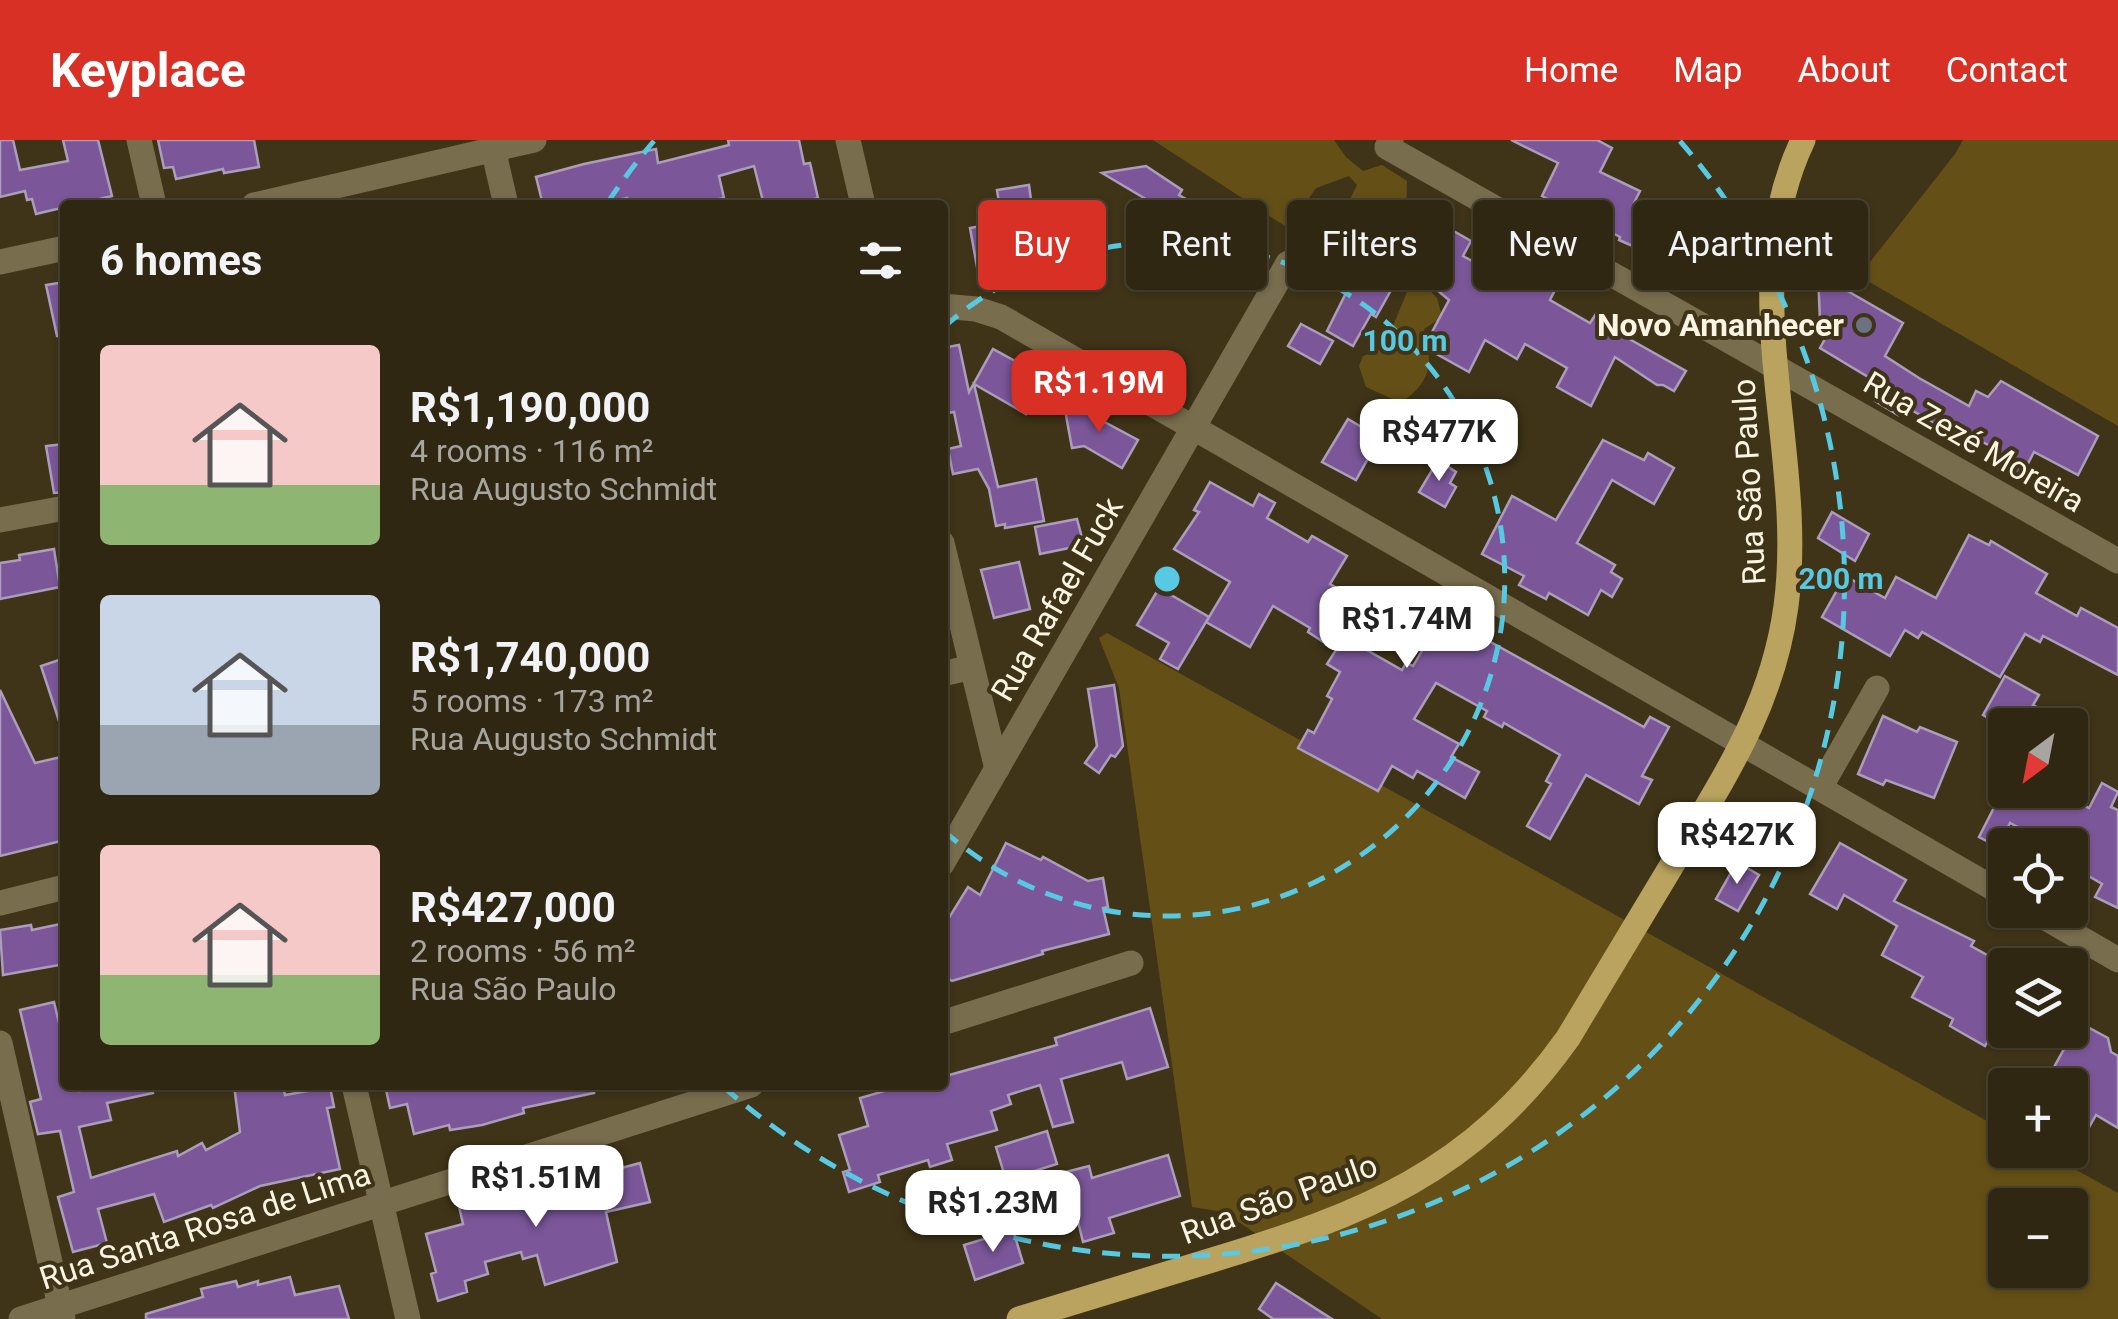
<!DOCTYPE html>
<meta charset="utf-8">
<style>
body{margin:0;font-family:Roboto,sans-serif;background:#372f1b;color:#f1f3f6;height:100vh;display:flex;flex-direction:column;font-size:38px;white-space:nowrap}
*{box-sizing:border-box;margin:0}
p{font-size:32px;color:#a7a59f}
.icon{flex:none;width:55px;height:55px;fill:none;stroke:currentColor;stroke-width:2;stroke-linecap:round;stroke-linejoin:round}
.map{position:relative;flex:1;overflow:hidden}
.side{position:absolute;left:60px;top:60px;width:888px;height:890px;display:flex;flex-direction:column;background:#2f2712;border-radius:10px;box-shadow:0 2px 8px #0004,0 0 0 2px #4a4432}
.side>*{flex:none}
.guide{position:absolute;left:978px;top:60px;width:950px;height:90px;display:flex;gap:20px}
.needle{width:65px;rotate:212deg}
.tools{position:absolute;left:1988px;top:568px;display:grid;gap:20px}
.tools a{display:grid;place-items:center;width:100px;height:100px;border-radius:10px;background:#2f2712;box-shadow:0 2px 8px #0004,0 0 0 2px #4a4432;font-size:50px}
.price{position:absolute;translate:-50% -85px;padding:0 22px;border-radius:20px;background:#fff;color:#222;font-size:32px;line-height:65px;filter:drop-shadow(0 2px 5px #0008)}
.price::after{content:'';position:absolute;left:50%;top:60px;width:30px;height:22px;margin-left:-15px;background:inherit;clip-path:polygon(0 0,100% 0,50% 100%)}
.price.on{background:#d93025;color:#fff}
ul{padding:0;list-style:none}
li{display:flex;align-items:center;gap:30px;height:250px;padding:0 40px}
li span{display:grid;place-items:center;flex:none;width:280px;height:200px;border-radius:10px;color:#555}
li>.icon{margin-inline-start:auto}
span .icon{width:120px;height:120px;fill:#fffc;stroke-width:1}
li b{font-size:42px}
h2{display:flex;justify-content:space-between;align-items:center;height:120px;padding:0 40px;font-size:42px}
.tag{padding:0 35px;border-radius:10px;background:#2f2712;box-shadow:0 2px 8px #0004,0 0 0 2px #4a4432;font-size:35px;line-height:90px}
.tag.on{background:#d93025;color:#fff}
header{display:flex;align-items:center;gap:60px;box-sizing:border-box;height:140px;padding:0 50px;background:#d93025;color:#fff}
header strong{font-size:48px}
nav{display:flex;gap:55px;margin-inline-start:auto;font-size:35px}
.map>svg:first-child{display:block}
.green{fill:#645016;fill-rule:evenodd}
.building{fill:#7b579a;stroke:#ac9dbb;stroke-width:2.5}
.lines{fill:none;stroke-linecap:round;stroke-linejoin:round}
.minor{stroke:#786d4d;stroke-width:25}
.primary{stroke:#b9a35e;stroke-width:25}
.ring{fill:none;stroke:#58c9e3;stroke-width:5;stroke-dasharray:18 12}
.worship-dot{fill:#6b7280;stroke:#3f3418;stroke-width:4}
.labels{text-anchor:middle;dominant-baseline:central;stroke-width:8;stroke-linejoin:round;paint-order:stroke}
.poi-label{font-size:32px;font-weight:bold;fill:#faf4e3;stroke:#3f3418;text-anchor:end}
.street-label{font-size:32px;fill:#faf4e3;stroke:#3f3418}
.centre{fill:#58c9e3;stroke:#3f3418;stroke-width:5}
.ring-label{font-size:30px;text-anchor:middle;font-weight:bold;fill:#58c9e3;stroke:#3f3418;stroke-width:8;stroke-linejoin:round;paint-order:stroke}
</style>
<header>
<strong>Keyplace</strong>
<nav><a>Home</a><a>Map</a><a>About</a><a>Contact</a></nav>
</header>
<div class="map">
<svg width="2118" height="1179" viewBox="0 0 2118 1179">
<rect width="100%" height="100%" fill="#3f3418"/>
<g class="green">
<path d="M1153,0H1334L1346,17L1363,31L1382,25L1407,41L1406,80L1399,117L1437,158L1442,177L1424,189C1433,224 1432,241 1401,263L1366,247L1359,226L1363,216L1384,208L1407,152C1391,125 1361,116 1338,96L1344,72L1357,45L1349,36L1316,48L1288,88Z"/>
<polygon points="1963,0 2118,0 2118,286 1859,136 1955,14"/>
<path d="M1107,493L2005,991V1010H2040L2118,1053V1179H1382L1224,1072L1192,1067L1119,548L1099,498ZM2005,1065H2070V1130H2005Z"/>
</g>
<g class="building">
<polygon points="0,0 13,0 20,30 68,21 63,0 98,0 112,56 36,74 32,59 27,60 25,51 0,57"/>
<polygon points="158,0 254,0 259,27 224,33 223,29 176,39 173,27 164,28"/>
<polygon points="728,0 799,0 804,24 810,23 818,58 790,65 764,65 754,26 719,36 724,58 710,61 711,65 627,65 627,58 594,65 543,65 536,37 584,24 656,9 658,23 729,5"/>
<polygon points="1511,0 1597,0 1612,8 1600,32 1640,51 1634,63 1662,76 1655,91 1665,95 1655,116 1619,100 1620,97 1542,56 1558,23"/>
<polygon points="1146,26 1182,50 1179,55 1253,97 1240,119 1191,91 1168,135 1129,113 1154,64 1102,33"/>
<polygon points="1029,45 1034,82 1028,83 1033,117 977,127 970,88 1002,82 997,50"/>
<polygon points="1436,81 1471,101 1463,116 1511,142 1526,115 1541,124 1534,137 1556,148 1550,160 1590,183 1596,174 1626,191 1624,196 1686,231 1674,251 1663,245 1657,245 1615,217 1591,266 1557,247 1567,228 1525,204 1517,219 1485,200 1469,232 1424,207 1449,160 1419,135 1433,108 1424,102"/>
<polygon points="1356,133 1390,152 1376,177 1371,174 1353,206 1327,191"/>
<polygon points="1818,134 1903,183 1885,216 1919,238 1969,266 1976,251 1988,257 2001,241 2098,296 2078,335 2034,312 2021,337 1988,320 1994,308 1950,285 1947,291 1903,265 1898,275 1875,261 1883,246 1820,208 1831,188 1820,181"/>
<polygon points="65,142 65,196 57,196 46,145"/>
<polygon points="1301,184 1333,201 1320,224 1288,206"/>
<polygon points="959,205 969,252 993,209 1046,238 1026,274 974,244 998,347 1036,339 1044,381 1005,388 1005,384 996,386 989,349 978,329 953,334 948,309 961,306 954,272 942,274 942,208"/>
<polygon points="1089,266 1098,266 1099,279 1138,300 1122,328 1084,306 1072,308 1065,270"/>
<polygon points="1348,279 1370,292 1365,301 1375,306 1356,340 1322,322"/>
<polygon points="1603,300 1644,320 1648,313 1674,328 1654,364 1612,340 1577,403 1615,425 1611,432 1622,439 1612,457 1601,450 1588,475 1549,453 1546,459 1519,445 1524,436 1482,414 1512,356 1556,380"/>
<polygon points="65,304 65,352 54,353 46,306"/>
<polygon points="1438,320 1456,332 1450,343 1456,347 1445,367 1419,352"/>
<polygon points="1210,342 1253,366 1259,354 1275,363 1267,378 1308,402 1312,396 1347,416 1330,444 1364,464 1344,497 1402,530 1406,523 1413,526 1445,472 1471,487 1469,490 1644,587 1650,577 1669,587 1642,636 1652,640 1639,664 1586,635 1550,699 1527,686 1551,644 1546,641 1560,615 1504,583 1502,587 1484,577 1487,571 1436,543 1414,579 1459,604 1451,617 1479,632 1465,658 1417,631 1413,638 1392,626 1378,651 1298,608 1308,590 1314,593 1332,559 1327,556 1340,532 1327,524 1336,510 1308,492 1310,488 1273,466 1250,507 1206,482 1230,442 1174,409 1199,372 1194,370"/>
<polygon points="1832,372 1869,394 1855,421 1818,398"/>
<polygon points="1077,379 1084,405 1040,414 1035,387"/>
<polygon points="1969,395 1989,405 1991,401 2047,434 2036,453 2077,476 2081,468 2118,488 2118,535 2043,496 2040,502 2025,494 2000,537 1922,492 1918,498 1905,490 1890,516 1822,477 1845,436 1885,458 1896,437 1936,458"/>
<polygon points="54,409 60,447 0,459 0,423 20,420 19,415"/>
<polygon points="1019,422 1030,469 994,478 981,430"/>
<polygon points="1159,448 1209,477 1178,529 1160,519 1169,503 1137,485"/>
<polygon points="65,518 65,583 60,584 41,526"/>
<polygon points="2005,536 2039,555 2033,565 2071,585 2001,585 1983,575"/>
<polygon points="1114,545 1123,606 1115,617 1111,615 1099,633 1085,623 1097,606 1088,549"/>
<polygon points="0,550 35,623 65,616 65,700 0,716"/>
<polygon points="1883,576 1917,592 1920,587 1957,602 1934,658 1886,640 1883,645 1858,634"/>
<polygon points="2102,643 2118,652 2111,667 2118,670 2118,768 2095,757 2102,744 2070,725 2070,705 2051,705 2010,683 1998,707 1979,697 2003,650 2055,650 2089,668"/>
<polygon points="1006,703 1041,720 1043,717 1088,741 1103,738 1108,767 1103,768 1109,794 1042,811 1043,814 952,841 942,835 942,789 968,747 980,755"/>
<polygon points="1840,703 1906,740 1894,761 1974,801 1971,806 2005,825 2005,870 1985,906 1950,886 1953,879 1912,857 1923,837 1882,815 1897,786 1844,755 1837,769 1810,754"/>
<polygon points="1737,722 1759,735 1738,771 1716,759"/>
<polygon points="65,783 65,824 3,835 0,790 31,785 32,790"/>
<polygon points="54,862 65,908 65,945 79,945 80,951 108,945 152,945 153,953 107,963 111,980 79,987 91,1038 177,1011 178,1016 202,1003 206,1010 240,992 234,945 283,945 285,955 330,947 334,967 327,968 340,1029 260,1046 213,1068 211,1065 164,1082 154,1054 98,1069 107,1103 73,1112 58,1057 74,1052 60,991 38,994 30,962 41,959 20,870"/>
<polygon points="1150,868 1168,927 1127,939 1122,922 1061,939 1073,982 1053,987 1040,945 1008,955 1011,964 991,971 997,990 947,1004 952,1020 930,1027 928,1020 878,1035 880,1042 849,1052 843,1032 850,1030 839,995 868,986 860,958 905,945 942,945 942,937 1057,905 1055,898"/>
<polygon points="2082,884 2108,898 2111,912 2118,916 2118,988 2096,975 2070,1021 2070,945 2044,945 2064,909 2058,890 2070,890 2070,887"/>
<polygon points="385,945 593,945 594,953 523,968 524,973 482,985 450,990 449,985 414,994 407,964 390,968"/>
<polygon points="1047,991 1057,1024 1006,1040 996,1007"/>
<polygon points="1168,1015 1180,1056 1109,1078 1114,1093 1083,1102 1066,1032 1089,1026 1092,1038"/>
<polygon points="640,1023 650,1062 606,1072 617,1122 545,1145 537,1115 523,1119 521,1112 485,1122 488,1134 465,1141 467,1152 438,1161 431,1134 436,1132 426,1094 463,1084 458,1062 498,1050 500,1060"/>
<polygon points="1013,1090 1023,1123 975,1140 964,1105"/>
<polygon points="290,1137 295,1155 339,1146 349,1179 146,1179 146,1174 203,1157 201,1149 236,1141 238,1147 258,1141 258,1145"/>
<polygon points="1276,1143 1332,1179 1273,1179 1259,1169"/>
</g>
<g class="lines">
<g class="minor">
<polyline points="139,0 154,65"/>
<polyline points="491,0 506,65"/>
<polyline points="848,0 863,65"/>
<polyline points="1391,0 1387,7 2118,421"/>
<polyline points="254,65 534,0"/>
<polyline points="0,122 65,108"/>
<polyline points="942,166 976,169 1001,177 2005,755"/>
<polyline points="0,380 65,368"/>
<polyline points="942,403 997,629"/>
<polyline points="942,534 972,527"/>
<polyline points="1820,648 1877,548"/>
<polyline points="942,724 1288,123"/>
<polyline points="0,763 65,747"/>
<polyline points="2032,770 2118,820"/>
<polyline points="942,883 1131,823"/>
<polyline points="0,903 63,1179"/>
<polyline points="354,945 408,1179"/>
<polyline points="21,1179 751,945"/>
</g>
<path class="primary" d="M1019,1179C1082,1160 1145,1141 1209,1121C1362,1075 1472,1033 1568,898C1605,837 1641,776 1678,715C1727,633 1773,563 1786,466C1807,311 1732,149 1803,0"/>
</g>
<g class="ring">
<path d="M944 187A337 337 0 1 1 944 691"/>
<path d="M608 62A674 674 0 0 1 654 1M1680 1A674 674 0 0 1 725 948"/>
</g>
<circle class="worship-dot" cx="1864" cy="185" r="10"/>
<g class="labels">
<g class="poi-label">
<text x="1844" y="185">Novo Amanhecer</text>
</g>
<g class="street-label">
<text transform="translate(1974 302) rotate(30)">Rua Zezé Moreira</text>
<text transform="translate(1749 342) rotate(-93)">Rua São Paulo</text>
<text transform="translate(1057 459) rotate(-60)">Rua Rafael Fuck</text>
<text transform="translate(1279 1059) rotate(-20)">Rua São Paulo</text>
<text transform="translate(205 1086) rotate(-18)">Rua Santa Rosa de Lima</text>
</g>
</g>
<circle cx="1167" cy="439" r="15" class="centre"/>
<g class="ring-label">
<text x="1405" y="211">100 m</text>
<text x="1841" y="449">200 m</text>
</g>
</svg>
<div class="tools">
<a><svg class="needle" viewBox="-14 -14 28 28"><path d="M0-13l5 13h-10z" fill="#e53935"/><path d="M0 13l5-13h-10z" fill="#a7a59f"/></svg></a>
<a><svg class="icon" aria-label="locate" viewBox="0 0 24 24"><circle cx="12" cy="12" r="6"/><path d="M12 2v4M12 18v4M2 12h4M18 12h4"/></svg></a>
<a><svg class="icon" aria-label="layers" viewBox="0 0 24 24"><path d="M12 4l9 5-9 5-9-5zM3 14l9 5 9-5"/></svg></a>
<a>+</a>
<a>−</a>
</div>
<b class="price on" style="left:1099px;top:295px">R$1.19M</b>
<b class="price" style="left:1439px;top:344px">R$477K</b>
<b class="price" style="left:1407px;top:531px">R$1.74M</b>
<b class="price" style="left:1737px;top:747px">R$427K</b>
<b class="price" style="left:536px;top:1090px">R$1.51M</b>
<b class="price" style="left:993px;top:1115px">R$1.23M</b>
<div class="guide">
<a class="tag on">Buy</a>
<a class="tag">Rent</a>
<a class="tag">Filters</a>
<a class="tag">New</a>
<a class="tag">Apartment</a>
</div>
<section class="side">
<h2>6 homes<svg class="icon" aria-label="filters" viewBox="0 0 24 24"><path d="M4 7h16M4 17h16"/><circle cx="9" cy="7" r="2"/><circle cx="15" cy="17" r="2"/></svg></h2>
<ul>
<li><span style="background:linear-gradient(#f6c9c9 70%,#8fb573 0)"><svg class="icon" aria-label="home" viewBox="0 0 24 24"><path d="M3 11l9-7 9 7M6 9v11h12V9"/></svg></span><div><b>R$1,190,000</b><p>4 rooms · 116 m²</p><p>Rua Augusto Schmidt</p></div></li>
<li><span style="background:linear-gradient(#c9d6e8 65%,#9aa5b1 0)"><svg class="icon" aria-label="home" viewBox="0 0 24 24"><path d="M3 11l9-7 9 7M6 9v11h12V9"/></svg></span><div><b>R$1,740,000</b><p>5 rooms · 173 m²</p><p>Rua Augusto Schmidt</p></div></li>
<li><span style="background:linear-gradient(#f6c9c9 65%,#8fb573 0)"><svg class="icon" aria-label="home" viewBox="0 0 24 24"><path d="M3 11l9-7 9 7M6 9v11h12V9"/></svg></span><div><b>R$427,000</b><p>2 rooms · 56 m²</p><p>Rua São Paulo</p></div></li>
</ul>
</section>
</div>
